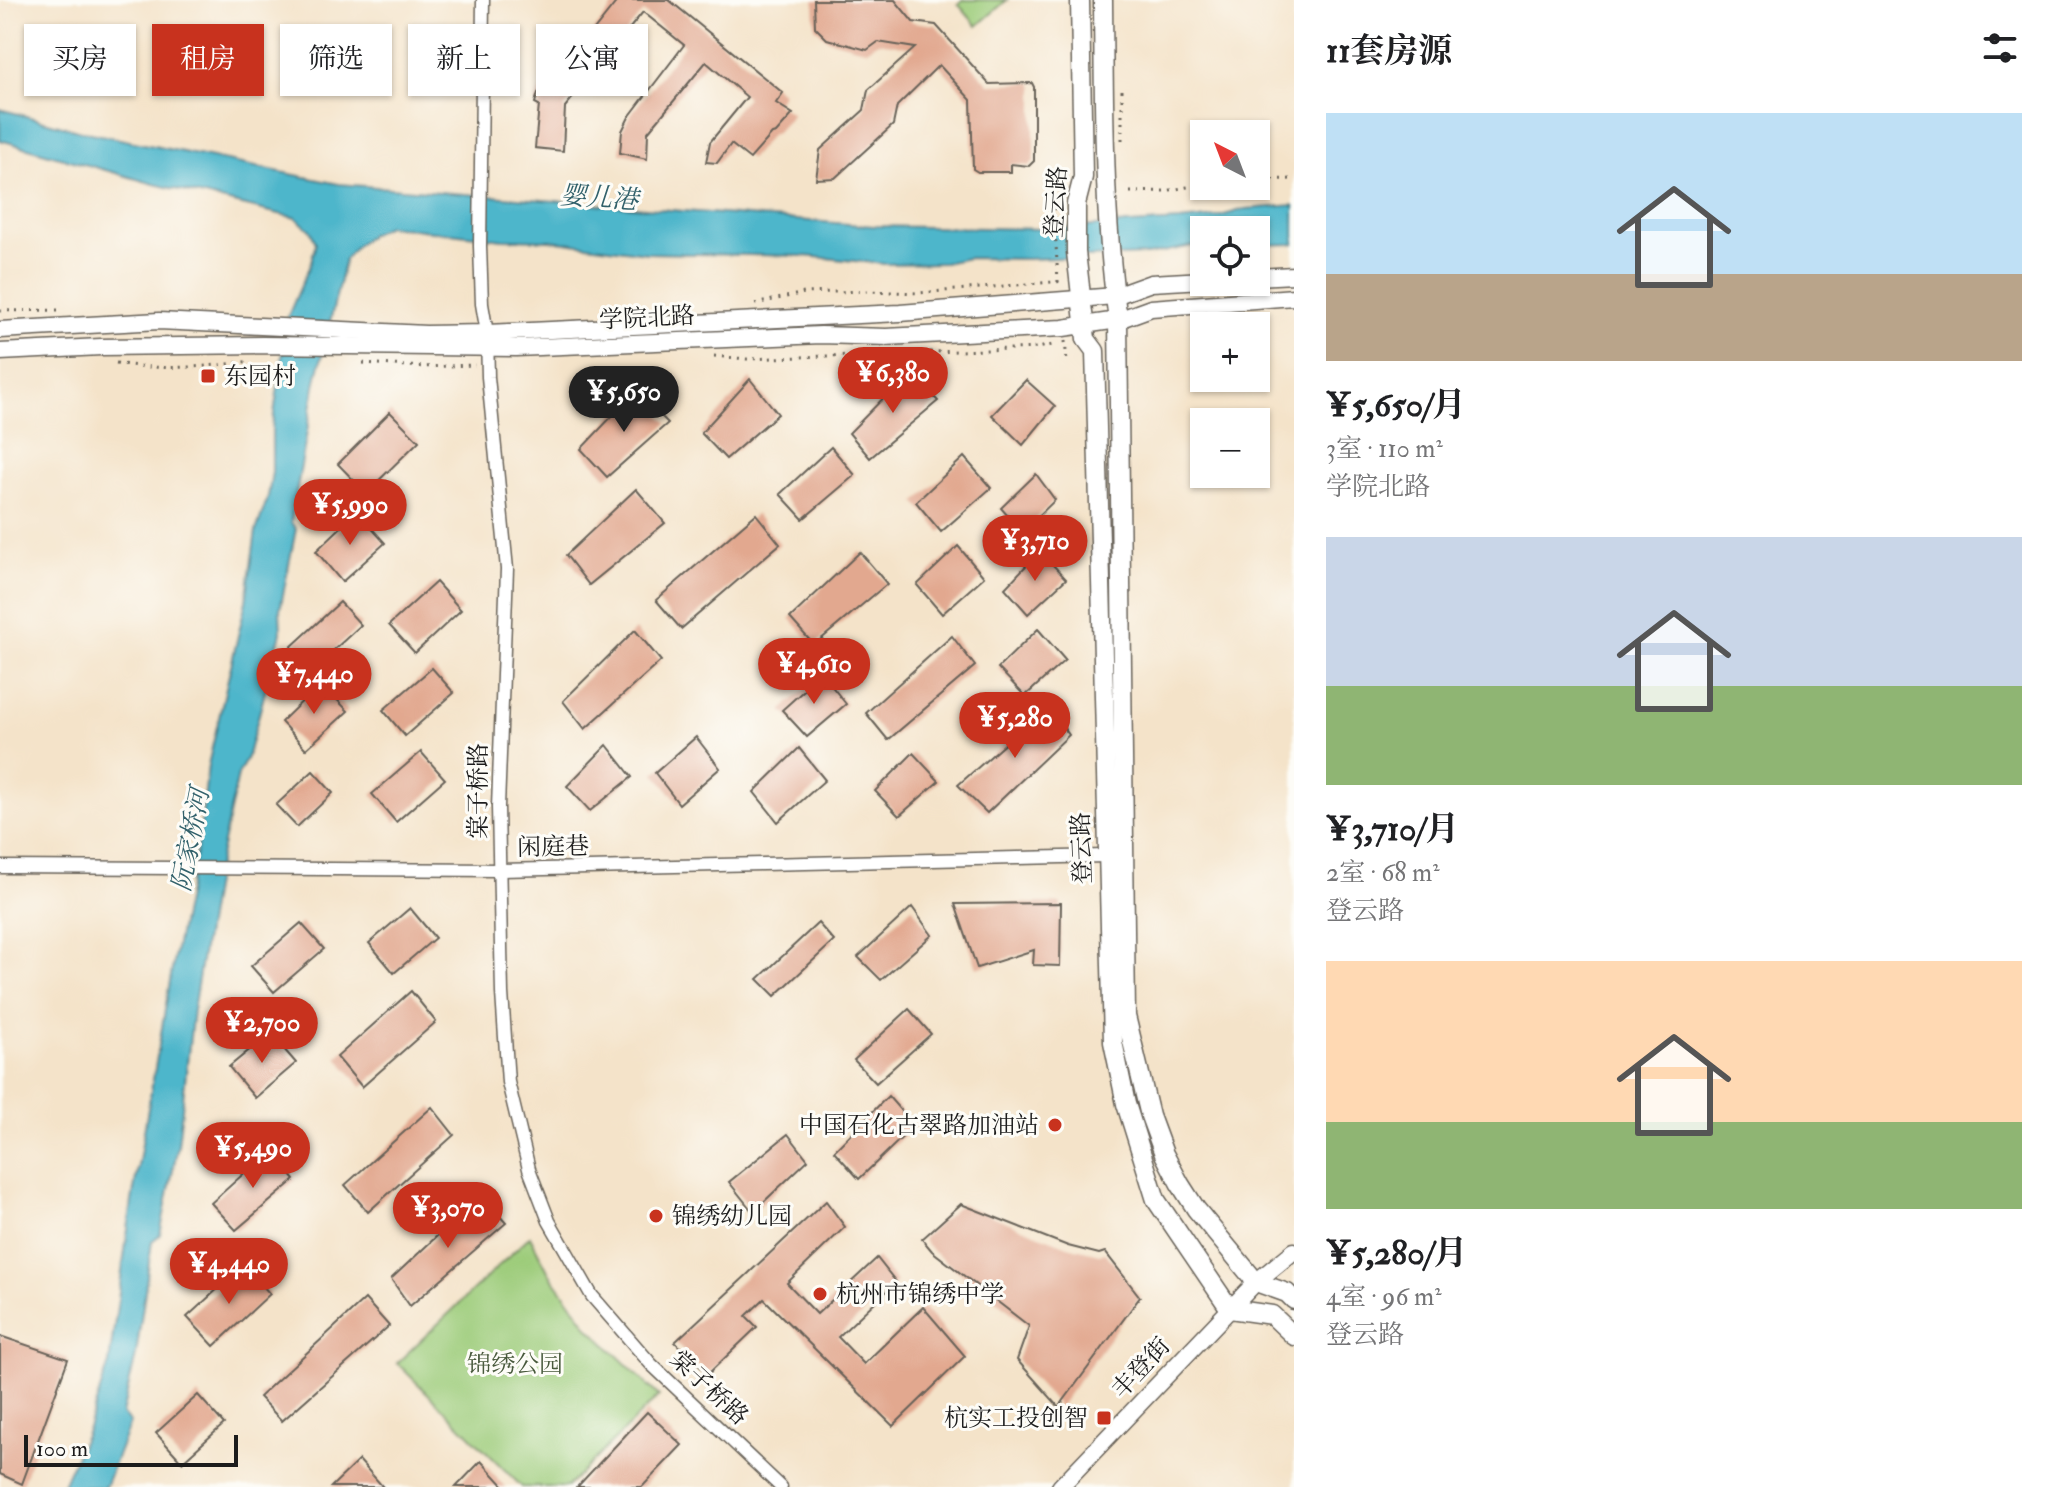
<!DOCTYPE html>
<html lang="zh">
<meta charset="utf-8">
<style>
body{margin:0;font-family:"IM FELL Double Pica","Noto Serif SC",serif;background:#f2f2f2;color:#202124;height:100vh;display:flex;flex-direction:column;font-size:30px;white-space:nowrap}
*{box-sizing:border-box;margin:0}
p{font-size:26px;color:#757577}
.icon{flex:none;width:44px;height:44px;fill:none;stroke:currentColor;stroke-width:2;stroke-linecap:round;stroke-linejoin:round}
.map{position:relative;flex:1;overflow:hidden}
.details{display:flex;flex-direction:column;background:#fff;width:760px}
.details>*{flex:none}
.banner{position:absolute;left:24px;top:24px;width:760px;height:72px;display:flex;gap:16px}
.needle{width:52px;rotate:318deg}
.fabs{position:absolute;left:1190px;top:120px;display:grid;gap:16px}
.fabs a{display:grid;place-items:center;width:80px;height:80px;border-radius:0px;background:#fff;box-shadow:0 2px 6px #0004;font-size:40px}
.scale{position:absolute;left:24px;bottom:20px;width:214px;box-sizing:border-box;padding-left:8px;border:4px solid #1c1c1c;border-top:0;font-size:22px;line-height:28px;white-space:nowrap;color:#1c1c1c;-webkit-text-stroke:6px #fdfcf7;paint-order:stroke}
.price{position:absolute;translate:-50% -68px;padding:0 18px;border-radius:28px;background:#c8321e;color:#fff;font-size:26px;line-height:52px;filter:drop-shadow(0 2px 4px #0008)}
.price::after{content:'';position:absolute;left:50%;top:48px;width:24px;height:18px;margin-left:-12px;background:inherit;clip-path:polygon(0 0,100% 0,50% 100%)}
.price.current{background:#222;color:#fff}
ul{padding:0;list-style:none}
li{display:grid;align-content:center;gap:16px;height:424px;padding:0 32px}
li span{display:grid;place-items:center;height:248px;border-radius:0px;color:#555}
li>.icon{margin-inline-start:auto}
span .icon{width:144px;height:144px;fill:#fffc;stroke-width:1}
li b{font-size:34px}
h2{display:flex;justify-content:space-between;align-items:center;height:96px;padding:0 32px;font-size:34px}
.chip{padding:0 28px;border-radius:0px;background:#fff;box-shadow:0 2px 6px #0004;font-size:28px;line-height:72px}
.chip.current{background:#c8321e;color:#fff}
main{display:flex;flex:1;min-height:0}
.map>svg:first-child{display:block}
.green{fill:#9dcc7a;stroke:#5c744b;stroke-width:2}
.water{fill:#4db6cb;stroke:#346974;stroke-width:2}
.building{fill:#e2a88f}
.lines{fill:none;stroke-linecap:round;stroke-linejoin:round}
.street-casing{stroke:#686259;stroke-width:15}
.secondary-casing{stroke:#686259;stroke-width:19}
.primary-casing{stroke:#686259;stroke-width:21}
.path{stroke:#686259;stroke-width:3;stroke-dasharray:2 6;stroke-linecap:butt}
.street{stroke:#fff;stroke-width:12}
.secondary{stroke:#fff;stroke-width:16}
.primary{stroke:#fff;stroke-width:18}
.poi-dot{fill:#c8321e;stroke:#fdfcf7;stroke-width:3}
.labels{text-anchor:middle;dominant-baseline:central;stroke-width:6;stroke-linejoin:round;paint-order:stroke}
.street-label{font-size:24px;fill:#1c1c1c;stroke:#fdfcf7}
.poi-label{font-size:24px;fill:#1c1c1c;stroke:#fdfcf7;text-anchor:start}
.park-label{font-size:24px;fill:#495a3d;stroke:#fdfcf7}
.water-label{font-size:26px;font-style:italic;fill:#32616b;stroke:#fdfcf7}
</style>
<main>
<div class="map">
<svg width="1294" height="1487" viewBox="0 0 1294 1487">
<rect width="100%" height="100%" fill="#fdfcf7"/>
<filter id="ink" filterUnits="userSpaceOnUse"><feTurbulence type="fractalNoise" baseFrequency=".0125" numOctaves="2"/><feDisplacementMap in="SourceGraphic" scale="16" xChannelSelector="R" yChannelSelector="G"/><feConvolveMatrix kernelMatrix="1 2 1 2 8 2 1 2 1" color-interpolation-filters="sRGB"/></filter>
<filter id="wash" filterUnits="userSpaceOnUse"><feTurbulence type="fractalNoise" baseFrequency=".006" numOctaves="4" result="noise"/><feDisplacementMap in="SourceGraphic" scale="32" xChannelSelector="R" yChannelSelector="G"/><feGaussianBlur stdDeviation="1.8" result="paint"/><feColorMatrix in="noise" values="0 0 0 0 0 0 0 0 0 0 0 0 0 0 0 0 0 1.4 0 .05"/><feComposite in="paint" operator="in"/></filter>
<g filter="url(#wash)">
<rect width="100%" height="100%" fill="#f4e3c9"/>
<g class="green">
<polygon points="963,0 1007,0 977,26 958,4"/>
<polygon points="530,1236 549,1273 590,1329 659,1396 567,1487 522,1487 397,1363"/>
</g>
<path class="water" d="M0,109L81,131L339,184L874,226L1045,229L1180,221L1217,217L1245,209L1294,205V244L1256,245V230H1204V244L1147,255L1028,259L968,258L944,263L884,264L805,256L647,253L550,240L503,239L387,226C369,234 357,243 345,259L316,381L291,522L296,529L280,610L281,633L248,755L238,775L213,888L193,1010L178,1145L160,1235L152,1241L136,1355L122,1414L130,1423L105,1487H62L88,1428L109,1363L132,1201L174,958L200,833L208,765L246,601L256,531L268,497L272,472V428L288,316L310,265L316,243L310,230L296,218L154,184L0,140Z"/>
<g id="blocks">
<g class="building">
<polygon points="618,0 669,0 783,93 776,103 793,114 776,133 772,134 750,159 731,144 717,163 706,162 710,142 747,97 706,62 648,132 647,159 620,153 622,131 629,117 684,45 643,12 565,107 563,151 535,148 539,105 535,103 538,93 543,88 547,89"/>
<polygon points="814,0 895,0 913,22 936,25 989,84 1032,83 1034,87 1034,161 1029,166 1011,164 1011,172 978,172 973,169 971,100 939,65 897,106 893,125 835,178 816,179 820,150 864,110 868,90 915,48 878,42 867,50 827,39 815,27"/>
<polygon points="909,372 938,401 870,458 849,433"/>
<polygon points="750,379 778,414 726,459 701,433"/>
<polygon points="1026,380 1055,406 1023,445 992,415"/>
<polygon points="636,391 668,423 607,477 581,449"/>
<polygon points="390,412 419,441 366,493 338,464"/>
<polygon points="831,447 855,475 803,519 780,494"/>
<polygon points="964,457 991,488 941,532 916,502"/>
<polygon points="1036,474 1055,500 1022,532 1001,508"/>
<polygon points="636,489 665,523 589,585 566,555"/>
<polygon points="357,512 385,543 342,582 316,551"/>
<polygon points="756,514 780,544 681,629 656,600"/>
<polygon points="958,546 984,577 942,614 917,585"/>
<polygon points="1040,551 1066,579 1028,614 1005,588"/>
<polygon points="860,552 887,584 814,645 790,618"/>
<polygon points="436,582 461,610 415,653 389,625"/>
<polygon points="340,602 361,625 312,670 291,647"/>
<polygon points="1038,629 1065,660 1025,696 998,668"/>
<polygon points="635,630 661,661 585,729 563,701"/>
<polygon points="952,636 975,666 888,740 866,713"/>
<polygon points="432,668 454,693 405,736 383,710"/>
<polygon points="822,674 846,704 807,737 782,710"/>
<polygon points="321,683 348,711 306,749 281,722"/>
<polygon points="1048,706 1069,735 987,813 958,785"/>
<polygon points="696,737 720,768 679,804 655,773"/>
<polygon points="607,745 632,777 590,811 567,786"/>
<polygon points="799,748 825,780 778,822 754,792"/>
<polygon points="421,752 445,779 396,822 372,794"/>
<polygon points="913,753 939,781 899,816 875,791"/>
<polygon points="313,771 333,793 297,827 276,805"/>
<polygon points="1061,903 1060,966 1033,965 1034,950 977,968 955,904"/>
<polygon points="912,907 932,935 881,980 858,957"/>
<polygon points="410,908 435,938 394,973 369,943"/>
<polygon points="301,923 324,949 274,992 251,966"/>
<polygon points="818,923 834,941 775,996 758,979"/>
<polygon points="411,991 436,1022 362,1087 337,1057"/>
<polygon points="909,1009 931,1034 876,1083 854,1060"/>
<polygon points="270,1033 296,1063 255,1098 229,1067"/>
<polygon points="888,1096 914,1126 859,1179 834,1151"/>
<polygon points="432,1107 454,1135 368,1212 345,1185"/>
<polygon points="788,1134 808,1160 753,1212 729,1182"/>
<polygon points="270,1150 295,1180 236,1230 211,1203"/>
<polygon points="481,1195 506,1223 410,1306 391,1279"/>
<polygon points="826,1201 845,1227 787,1283 817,1314 877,1258 896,1282 838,1337 864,1364 923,1307 965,1356 893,1426 764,1299 746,1316 757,1327 708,1374 675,1342"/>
<polygon points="961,1204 1068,1246 1099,1254 1105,1252 1140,1297 1059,1407 1017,1360 1029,1326 932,1251 922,1239"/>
<polygon points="244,1265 270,1294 214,1346 187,1317"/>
<polygon points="365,1299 389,1326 282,1421 259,1397"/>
<polygon points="0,1336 68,1359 22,1484 0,1474"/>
<polygon points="198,1395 224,1424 182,1462 156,1433"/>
<polygon points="647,1412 682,1445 642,1487 577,1487"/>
<polygon points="359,1460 383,1487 331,1487"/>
<polygon points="481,1461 505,1487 456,1487"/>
</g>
</g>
</g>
<g filter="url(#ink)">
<use href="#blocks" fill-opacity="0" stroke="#686259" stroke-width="2"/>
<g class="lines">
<defs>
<g id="street">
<polyline points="483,0 480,246 482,304 487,333 488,377 507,569 498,807 502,993 508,1082 529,1169 549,1221 592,1296 651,1364 781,1487"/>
<polyline points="0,867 501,870 1106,856"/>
</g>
<g id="secondary">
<polyline points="1256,277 1294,275"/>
<polyline points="0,330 159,321 426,334 487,333 900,313 1115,296 1151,283 1204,280"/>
<polyline points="0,352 101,347 262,345 516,348 821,335 886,337 1063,328 1118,320 1151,308 1294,297"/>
<polyline points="1060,1487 1256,1282 1294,1251"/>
</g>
<g id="primary">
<polyline points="1080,0 1083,177 1076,204 1076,252 1086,339 1095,351 1113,1042 1126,1104 1156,1200 1230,1309 1272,1315 1294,1336"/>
<path d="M1103,0C1104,107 1103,213 1118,320L1126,1016L1150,1116L1164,1154L1180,1184L1196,1209L1256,1282L1287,1293L1294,1300"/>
</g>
</defs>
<use href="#street" class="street-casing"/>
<use href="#secondary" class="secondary-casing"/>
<use href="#primary" class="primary-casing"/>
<g class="path">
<polyline points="1122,90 1122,143"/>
<polyline points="1256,180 1294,179"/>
<polyline points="1130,192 1165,191 1204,184"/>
<polyline points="1058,282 1054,207 1062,192"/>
<polyline points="755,304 804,293 866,291 919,293 1065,281"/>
<polyline points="0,311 60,310"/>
<polyline points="1065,341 1067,361"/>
<polyline points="714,356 747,359 1038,348 1057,344"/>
<path d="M116,363C160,371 207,367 251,361"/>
<polyline points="363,363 423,367 475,365"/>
</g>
<use href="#street" class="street"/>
<use href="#secondary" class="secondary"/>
<use href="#primary" class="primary"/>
</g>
</g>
<g class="poi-dot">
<rect x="200" y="368" width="16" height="16" rx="4"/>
<circle cx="1055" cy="1125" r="8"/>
<circle cx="656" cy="1216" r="8"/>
<circle cx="820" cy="1294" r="8"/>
<rect x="1096" y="1410" width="16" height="16" rx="4"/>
</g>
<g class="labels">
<g class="street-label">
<text transform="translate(1056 202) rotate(-86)">登云路</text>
<text transform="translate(647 318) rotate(-3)">学院北路</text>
<text transform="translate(478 791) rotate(-90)">棠子桥路</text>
<text transform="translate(553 847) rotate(-1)">闲庭巷</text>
<text transform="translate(1082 848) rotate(-92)">登云路</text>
<text transform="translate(1141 1368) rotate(-47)">丰登街</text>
<text transform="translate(709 1388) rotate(43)">棠子桥路</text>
</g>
<g class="poi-label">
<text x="224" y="376">东园村</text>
<text x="1039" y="1125" text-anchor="end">中国石化古翠路加油站</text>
<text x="672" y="1216">锦绣幼儿园</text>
<text x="836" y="1294">杭州市锦绣中学</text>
<text x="1088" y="1418" text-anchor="end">杭实工投创智</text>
</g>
<g class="park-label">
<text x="515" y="1364">锦绣公园</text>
</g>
<g class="water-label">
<text transform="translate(599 198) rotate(4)">婴儿港</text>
<text transform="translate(191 840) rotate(-79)">阮家桥河</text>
</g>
</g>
</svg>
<div class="fabs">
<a><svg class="needle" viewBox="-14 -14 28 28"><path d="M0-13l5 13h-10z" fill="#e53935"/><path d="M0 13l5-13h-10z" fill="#757577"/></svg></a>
<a><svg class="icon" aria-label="locate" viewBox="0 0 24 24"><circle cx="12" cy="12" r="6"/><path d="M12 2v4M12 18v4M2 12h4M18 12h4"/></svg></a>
<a>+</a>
<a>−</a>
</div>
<div class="scale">100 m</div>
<b class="price" style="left:893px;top:415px">¥6,380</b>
<b class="price current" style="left:624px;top:434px">¥5,650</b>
<b class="price" style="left:350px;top:547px">¥5,990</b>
<b class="price" style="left:1035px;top:583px">¥3,710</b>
<b class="price" style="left:814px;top:706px">¥4,610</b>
<b class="price" style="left:314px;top:716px">¥7,440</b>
<b class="price" style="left:1015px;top:760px">¥5,280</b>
<b class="price" style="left:262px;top:1065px">¥2,700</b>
<b class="price" style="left:253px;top:1190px">¥5,490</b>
<b class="price" style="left:448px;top:1250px">¥3,070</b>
<b class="price" style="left:229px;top:1306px">¥4,440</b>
<div class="banner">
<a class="chip">买房</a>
<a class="chip current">租房</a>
<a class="chip">筛选</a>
<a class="chip">新上</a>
<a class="chip">公寓</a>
</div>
</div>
<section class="details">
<h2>11套房源<svg class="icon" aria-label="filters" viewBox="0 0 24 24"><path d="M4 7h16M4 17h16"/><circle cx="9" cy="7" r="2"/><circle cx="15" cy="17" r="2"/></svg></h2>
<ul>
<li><span style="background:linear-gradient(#bfe0f5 65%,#b9a48a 0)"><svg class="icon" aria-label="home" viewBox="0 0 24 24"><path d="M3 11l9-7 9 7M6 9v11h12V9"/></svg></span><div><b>¥5,650/月</b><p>3室 · 110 m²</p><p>学院北路</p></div></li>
<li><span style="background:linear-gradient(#c9d6e8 60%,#8fb573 0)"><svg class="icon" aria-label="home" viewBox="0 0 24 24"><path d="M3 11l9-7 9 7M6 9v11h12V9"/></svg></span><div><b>¥3,710/月</b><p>2室 · 68 m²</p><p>登云路</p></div></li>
<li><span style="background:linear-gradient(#ffd9b3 65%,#8fb573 0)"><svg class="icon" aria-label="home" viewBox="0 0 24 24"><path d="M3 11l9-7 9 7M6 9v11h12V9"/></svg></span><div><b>¥5,280/月</b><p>4室 · 96 m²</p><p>登云路</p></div></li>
</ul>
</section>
</main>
